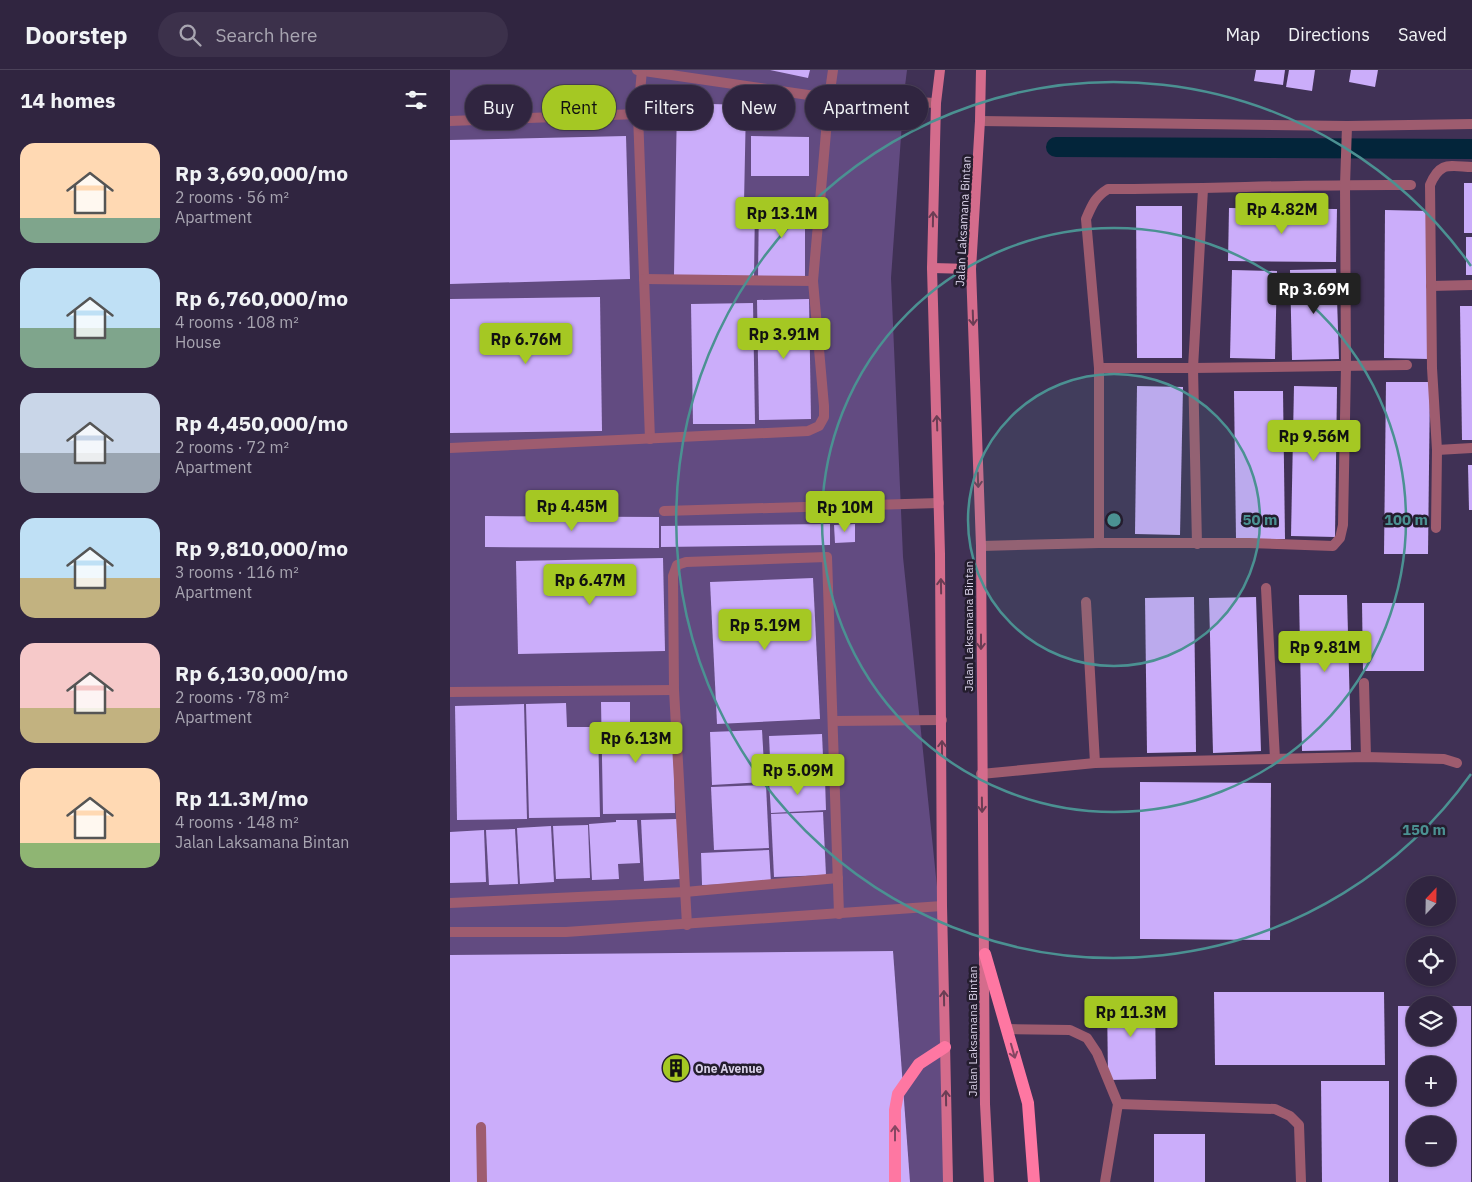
<!DOCTYPE html>
<meta charset="utf-8">
<style>
body{margin:0;font-family:"IBM Plex Sans",sans-serif;background:#3c314b;color:#f1f3f6;height:100vh;display:flex;flex-direction:column;font-size:19px;white-space:nowrap}
*{box-sizing:border-box;margin:0}
p{font-size:16px;color:#a8a5b1}
.icon{flex:none;width:28px;height:28px;fill:none;stroke:currentColor;stroke-width:2;stroke-linecap:round;stroke-linejoin:round}
.map{position:relative;flex:1;overflow:hidden}
.panel{display:flex;flex-direction:column;background:#302540;width:450px}
.panel>*{flex:none}
.banner{position:absolute;left:15px;top:15px;width:475px;height:45px;display:flex;gap:10px}
.needle{width:32px;rotate:22deg}
.controls{position:absolute;left:956px;top:806px;display:grid;gap:10px}
.controls a{display:grid;place-items:center;width:50px;height:50px;border-radius:50%;background:#302540;box-shadow:0 1px 4px #0004,0 0 0 1px #4b4259;font-size:25px}
.price{position:absolute;translate:-50% -42px;padding:0 11px;border-radius:5px;background:#a5c823;color:#111;font-size:16px;line-height:32px;filter:drop-shadow(0 1px 2px #0008)}
.price::after{content:'';position:absolute;left:50%;top:30px;width:15px;height:11px;margin-left:-8px;background:inherit;clip-path:polygon(0 0,100% 0,50% 100%)}
.price.on{background:#222;color:#fff}
ul{padding:0;list-style:none}
li{display:flex;align-items:center;gap:15px;height:125px;padding:0 20px}
li span{display:grid;place-items:center;flex:none;width:140px;height:100px;border-radius:15px;color:#555}
li>.icon{margin-inline-start:auto}
span .icon{width:60px;height:60px;fill:#fffc;stroke-width:1}
li b{font-size:21px}
h2{display:flex;justify-content:space-between;align-items:center;height:60px;padding:0 20px;font-size:21px}
.pill{padding:0 18px;border-radius:22px;background:#302540;box-shadow:0 1px 4px #0004,0 0 0 1px #4b4259;font-size:18px;line-height:45px}
.pill.on{background:#a5c823;color:#111}
header{display:flex;align-items:center;gap:30px;box-sizing:border-box;height:70px;padding:0 25px;background:#302540;border-bottom:1px solid #4b4259}
header strong{font-size:24px}
nav{display:flex;gap:28px;margin-inline-start:auto;font-size:18px}
.search{width:350px;height:45px;background:#3c314b;display:flex;align-items:center;gap:12px;box-sizing:border-box;padding:0 18px;border-radius:28px;color:#a8a5b1;font-size:19px}
main{display:flex;flex:1;min-height:0}
.map>svg:first-child{display:block}
.grass{fill:#624b81}
.lines{fill:none;stroke-linecap:round;stroke-linejoin:round}
.canal{stroke:#03253a;stroke-width:20}
.building{fill:#cbadfa;fill-rule:evenodd}
.service{stroke:#9e5c6f;stroke-width:10}
.minor{stroke:#9e5c6f;stroke-width:10}
.secondary{stroke:#d46c8c;stroke-width:10}
.primary{stroke:#fe77a2;stroke-width:12}
.oneway{stroke:#6a3d54}
.oneway2{stroke:#864662}
.ring{fill:none;stroke:#4b9192;stroke-width:2.5}
.labels{text-anchor:middle;dominant-baseline:central;stroke-width:5;stroke-linejoin:round;paint-order:stroke}
.street-label{font-size:12px;fill:#d8d0e7;stroke:#241d2e}
.poi-label{font-size:12px;font-weight:bold;fill:#d8d0e7;stroke:#241d2e;text-anchor:start}
.centre{fill:#4b9192;stroke:#241d2e;stroke-width:2.5}
.ring-label{font-size:15px;text-anchor:middle;font-weight:bold;fill:#4b9192;stroke:#241d2e;stroke-width:5;stroke-linejoin:round;paint-order:stroke}
</style>
<header>
<strong>Doorstep</strong>
<div class="search"><svg class="icon" aria-label="search" viewBox="0 0 24 24"><circle cx="10" cy="10" r="6"/><path d="M15 15l6 6"/></svg>Search here</div>
<nav><a>Map</a><a>Directions</a><a>Saved</a></nav>
</header>
<main>
<section class="panel">
<h2>14 homes<svg class="icon" aria-label="filters" viewBox="0 0 24 24"><path d="M4 7h16M4 17h16"/><circle cx="9" cy="7" r="2"/><circle cx="15" cy="17" r="2"/></svg></h2>
<ul>
<li><span style="background:linear-gradient(#ffd9b3 75%,#7fa58c 0)"><svg class="icon" aria-label="home" viewBox="0 0 24 24"><path d="M3 11l9-7 9 7M6 9v11h12V9"/></svg></span><div><b>Rp 3,690,000/mo</b><p>2 rooms · 56 m²</p><p>Apartment</p></div></li>
<li><span style="background:linear-gradient(#bfe0f5 60%,#7fa58c 0)"><svg class="icon" aria-label="home" viewBox="0 0 24 24"><path d="M3 11l9-7 9 7M6 9v11h12V9"/></svg></span><div><b>Rp 6,760,000/mo</b><p>4 rooms · 108 m²</p><p>House</p></div></li>
<li><span style="background:linear-gradient(#c9d6e8 60%,#9aa5b1 0)"><svg class="icon" aria-label="home" viewBox="0 0 24 24"><path d="M3 11l9-7 9 7M6 9v11h12V9"/></svg></span><div><b>Rp 4,450,000/mo</b><p>2 rooms · 72 m²</p><p>Apartment</p></div></li>
<li><span style="background:linear-gradient(#bfe0f5 60%,#c2b280 0)"><svg class="icon" aria-label="home" viewBox="0 0 24 24"><path d="M3 11l9-7 9 7M6 9v11h12V9"/></svg></span><div><b>Rp 9,810,000/mo</b><p>3 rooms · 116 m²</p><p>Apartment</p></div></li>
<li><span style="background:linear-gradient(#f6c9c9 65%,#c2b280 0)"><svg class="icon" aria-label="home" viewBox="0 0 24 24"><path d="M3 11l9-7 9 7M6 9v11h12V9"/></svg></span><div><b>Rp 6,130,000/mo</b><p>2 rooms · 78 m²</p><p>Apartment</p></div></li>
<li><span style="background:linear-gradient(#ffd9b3 75%,#8fb573 0)"><svg class="icon" aria-label="home" viewBox="0 0 24 24"><path d="M3 11l9-7 9 7M6 9v11h12V9"/></svg></span><div><b>Rp 11.3M/mo</b><p>4 rooms · 148 m²</p><p>Jalan Laksamana Bintan</p></div></li>
</ul>
</section>
<div class="map">
<svg width="1022" height="1112" viewBox="0 0 1022 1112">
<rect width="100%" height="100%" fill="#403155"/>
<polygon class="grass" points="0,0 457,0 454,24 441,208 453,487 489,836 503,1112 0,1112"/>
<g class="lines">
<polyline class="canal" points="606,77 1022,79"/>
</g>
<g class="building">
<polygon points="320,0 360,0 358,8"/>
<polygon points="806,0 835,0 833,15 804,11"/>
<polygon points="839,0 865,0 862,21 836,17"/>
<polygon points="901,0 928,0 925,17 899,12"/>
<polygon points="227,33 296,35 294,133 305,134 304,207 224,205"/>
<polygon points="176,66 180,209 0,214 0,70"/>
<polygon points="301,66 359,67 359,106 301,106"/>
<rect x="1014" y="113" width="8" height="50"/>
<polygon points="309,130 355,131 355,208 308,208"/>
<polygon points="686,136 732,136 732,288 687,288"/>
<polygon points="779,138 887,139 886,192 778,191"/>
<polygon points="935,140 979,141 978,289 934,288"/>
<rect x="1016" y="167" width="6" height="38"/>
<polygon points="886,199 889,289 842,290 840,200"/>
<polygon points="782,200 827,201 825,289 780,288"/>
<polygon points="150,227 152,361 0,363 0,229"/>
<polygon points="359,229 361,349 309,350 307,230"/>
<polygon points="303,233 305,354 243,354 241,234"/>
<polygon points="1010,236 1022,236 1022,370 1012,370"/>
<polygon points="936,312 980,312 978,484 934,484"/>
<polygon points="687,316 733,317 730,465 685,464"/>
<polygon points="844,316 887,317 885,467 841,466"/>
<polygon points="784,321 833,321 835,469 786,469"/>
<polygon points="1018,395 1022,395 1022,440 1019,440"/>
<polygon points="35,446 209,447 209,478 35,477"/>
<polygon points="380,454 380,475 211,477 211,456"/>
<polygon points="405,454 405,472 385,473 384,455"/>
<polygon points="213,488 215,581 68,584 66,491"/>
<polygon points="363,508 370,649 267,654 260,512"/>
<polygon points="849,525 897,525 901,680 852,681"/>
<polygon points="744,527 746,682 697,683 695,528"/>
<polygon points="806,527 811,681 763,683 759,528"/>
<polygon points="912,533 974,533 974,601 913,601"/>
<polygon points="151,632 180,632 180,654 223,654 225,743 153,744"/>
<polygon points="116,633 117,657 148,657 150,747 79,748 76,634"/>
<polygon points="74,634 77,749 7,750 5,636"/>
<polygon points="312,660 315,712 262,715 260,662"/>
<polygon points="372,664 374,708 321,710 319,666"/>
<polygon points="375,709 376,740 321,743 319,711"/>
<polygon points="690,712 821,713 820,870 690,869"/>
<polygon points="316,715 319,778 264,780 261,717"/>
<polygon points="373,742 376,805 324,807 321,744"/>
<polygon points="227,749 230,809 194,811 191,750"/>
<polygon points="166,750 187,750 190,793 168,794 169,809 142,810 139,754 166,752"/>
<polygon points="138,755 140,808 106,809 103,756"/>
<polygon points="101,756 104,812 70,814 67,758"/>
<polygon points="65,759 68,814 39,815 36,760"/>
<polygon points="34,760 36,812 0,813 0,762"/>
<polygon points="319,780 321,813 252,815 251,783"/>
<polygon points="443,881 460,1112 0,1112 0,885"/>
<polygon points="764,922 934,922 935,995 765,995"/>
<polygon points="657,927 705,927 706,1009 658,1010"/>
<path d="M948,936H965V968H998V936H1021V1112H948ZM965,995H998V1028H965ZM965,1055H998V1088H965Z"/>
<polygon points="871,1011 939,1011 939,1112 872,1112"/>
<rect x="704" y="1064" width="51" height="48"/>
</g>
<g class="lines">
<g class="service">
<polyline points="187,0 379,28 486,33"/>
<polyline points="192,0 188,44 200,369"/>
<polyline points="0,51 188,44"/>
<polyline points="194,209 363,211"/>
<polyline points="649,298 743,298 957,295"/>
<polyline points="0,378 358,361 369,356 374,347 374,336 363,211 379,28 383,0"/>
<polyline points="214,441 489,433"/>
<path d="M649,473V298L636,149C642,135 645,127 658,119C759,119 860,114 961,115"/>
<polyline points="747,474 743,298 753,119"/>
<polyline points="531,476 649,473 799,473 883,476 890,468 893,455 896,296 895,115 897,56"/>
<polyline points="816,518 825,689"/>
<polyline points="636,532 645,693"/>
<polyline points="914,613 916,687"/>
<polyline points="0,622 224,620"/>
<polyline points="383,651 492,650"/>
<polyline points="531,704 645,693 916,687 994,689 1007,693"/>
<polyline points="0,833 235,822 388,808"/>
<polyline points="237,855 224,620 223,506 227,495 236,492 377,487 389,844"/>
<polyline points="557,959 620,960 637,968 647,983 668,1034 655,1112"/>
<polyline points="668,1034 825,1039 840,1046 849,1055 851,1112"/>
<polyline points="31,1057 32,1112"/>
</g>
<g class="minor">
<polyline points="530,51 897,56 1022,54"/>
<polyline points="981,216 1022,215"/>
<polyline points="987,380 1022,378"/>
<path d="M986,458L987,380L982,298L980,115C990,91 999,96 1022,97"/>
<polyline points="0,862 116,862 492,836"/>
</g>
<g class="secondary">
<polyline points="490,0 486,33 482,198 490,484 492,836 498,1112"/>
<polyline points="531,0 530,51 521,199 531,476 535,1034 539,1112"/>
<polyline points="482,198 521,199"/>
</g>
<g class="primary">
<polyline points="535,884 578,1033 584,1112"/>
<polyline points="445,1112 445,1040 448,1024 469,994 495,977"/>
</g>
</g>
<defs><path id="oneway-shaft" d="M-6 0H5M1.5-3L5.5 0L1.5 3" fill="none" stroke-width="1.6" stroke-linecap="round" stroke-linejoin="round" transform="scale(1.25)"/></defs>
<g class="oneway">
<use href="#oneway-shaft" transform="translate(483 149) rotate(-89)"/>
<use href="#oneway-shaft" transform="translate(523 248) rotate(88)"/>
<use href="#oneway-shaft" transform="translate(487 353) rotate(-92)"/>
<use href="#oneway-shaft" transform="translate(528 410) rotate(88)"/>
<use href="#oneway-shaft" transform="translate(491 516) rotate(-91)"/>
<use href="#oneway-shaft" transform="translate(531 572) rotate(90)"/>
<use href="#oneway-shaft" transform="translate(492 678) rotate(-90)"/>
<use href="#oneway-shaft" transform="translate(532 735) rotate(89)"/>
<use href="#oneway-shaft" transform="translate(494 928) rotate(-91)"/>
<use href="#oneway-shaft" transform="translate(496 1028) rotate(-91)"/>
</g>
<g class="oneway2">
<use href="#oneway-shaft" transform="translate(563 981) rotate(74)"/>
<use href="#oneway-shaft" transform="translate(445 1063) rotate(-90)"/>
</g>
<circle cx="664" cy="450" r="146" fill="#4b9192" fill-opacity=".12"/>
<g class="ring">
<circle cx="664" cy="450" r="146"/>
<circle cx="664" cy="450" r="292"/>
<path d="M1021 704A438 438 0 1 1 1021 196"/>
</g>
<defs>
<symbol id="building-disc" viewBox="-11 -11 22 22"><circle r="9.5" fill="#a5c823" stroke="#241d2e"/><path d="M-4-6H4V6H1V3H-1V6H-4ZM-2.5-4.3h1.7v1.8h-1.7ZM.8-4.3h1.7v1.8H.8ZM-2.5-1h1.7V.8h-1.7ZM.8-1h1.7V.8H.8Z" fill="#111"/></symbol>
</defs>
<g fill-rule="evenodd">
<use href="#building-disc" x="210" y="982" width="32" height="32"/>
</g>
<g class="labels">
<g class="street-label">
<text transform="translate(513 151) rotate(-87)">Jalan Laksamana Bintan</text>
<text transform="translate(518 556) rotate(-90)">Jalan Laksamana Bintan</text>
<text transform="translate(522 961) rotate(-90)">Jalan Laksamana Bintan</text>
</g>
<g class="poi-label">
<text x="245" y="998">One Avenue</text>
</g>
</g>
<circle cx="664" cy="450" r="8" class="centre"/>
<g class="ring-label">
<text x="810" y="455">50 m</text>
<text x="956" y="455">100 m</text>
<text x="974" y="765">150 m</text>
</g>
</svg>
<div class="controls">
<a><svg class="needle" viewBox="-14 -14 28 28"><path d="M0-13l5 13h-10z" fill="#e53935"/><path d="M0 13l5-13h-10z" fill="#a8a5b1"/></svg></a>
<a><svg class="icon" aria-label="locate" viewBox="0 0 24 24"><circle cx="12" cy="12" r="6"/><path d="M12 2v4M12 18v4M2 12h4M18 12h4"/></svg></a>
<a><svg class="icon" aria-label="layers" viewBox="0 0 24 24"><path d="M12 4l9 5-9 5-9-5zM3 14l9 5 9-5"/></svg></a>
<a>+</a>
<a>−</a>
</div>
<b class="price" style="left:832px;top:165px">Rp 4.82M</b>
<b class="price" style="left:332px;top:169px">Rp 13.1M</b>
<b class="price on" style="left:864px;top:245px">Rp 3.69M</b>
<b class="price" style="left:334px;top:290px">Rp 3.91M</b>
<b class="price" style="left:76px;top:295px">Rp 6.76M</b>
<b class="price" style="left:864px;top:392px">Rp 9.56M</b>
<b class="price" style="left:122px;top:462px">Rp 4.45M</b>
<b class="price" style="left:395px;top:463px">Rp 10M</b>
<b class="price" style="left:140px;top:536px">Rp 6.47M</b>
<b class="price" style="left:315px;top:581px">Rp 5.19M</b>
<b class="price" style="left:875px;top:603px">Rp 9.81M</b>
<b class="price" style="left:186px;top:694px">Rp 6.13M</b>
<b class="price" style="left:348px;top:726px">Rp 5.09M</b>
<b class="price" style="left:681px;top:968px">Rp 11.3M</b>
<div class="banner">
<a class="pill">Buy</a>
<a class="pill on">Rent</a>
<a class="pill">Filters</a>
<a class="pill">New</a>
<a class="pill">Apartment</a>
</div>
</div>
</main>
